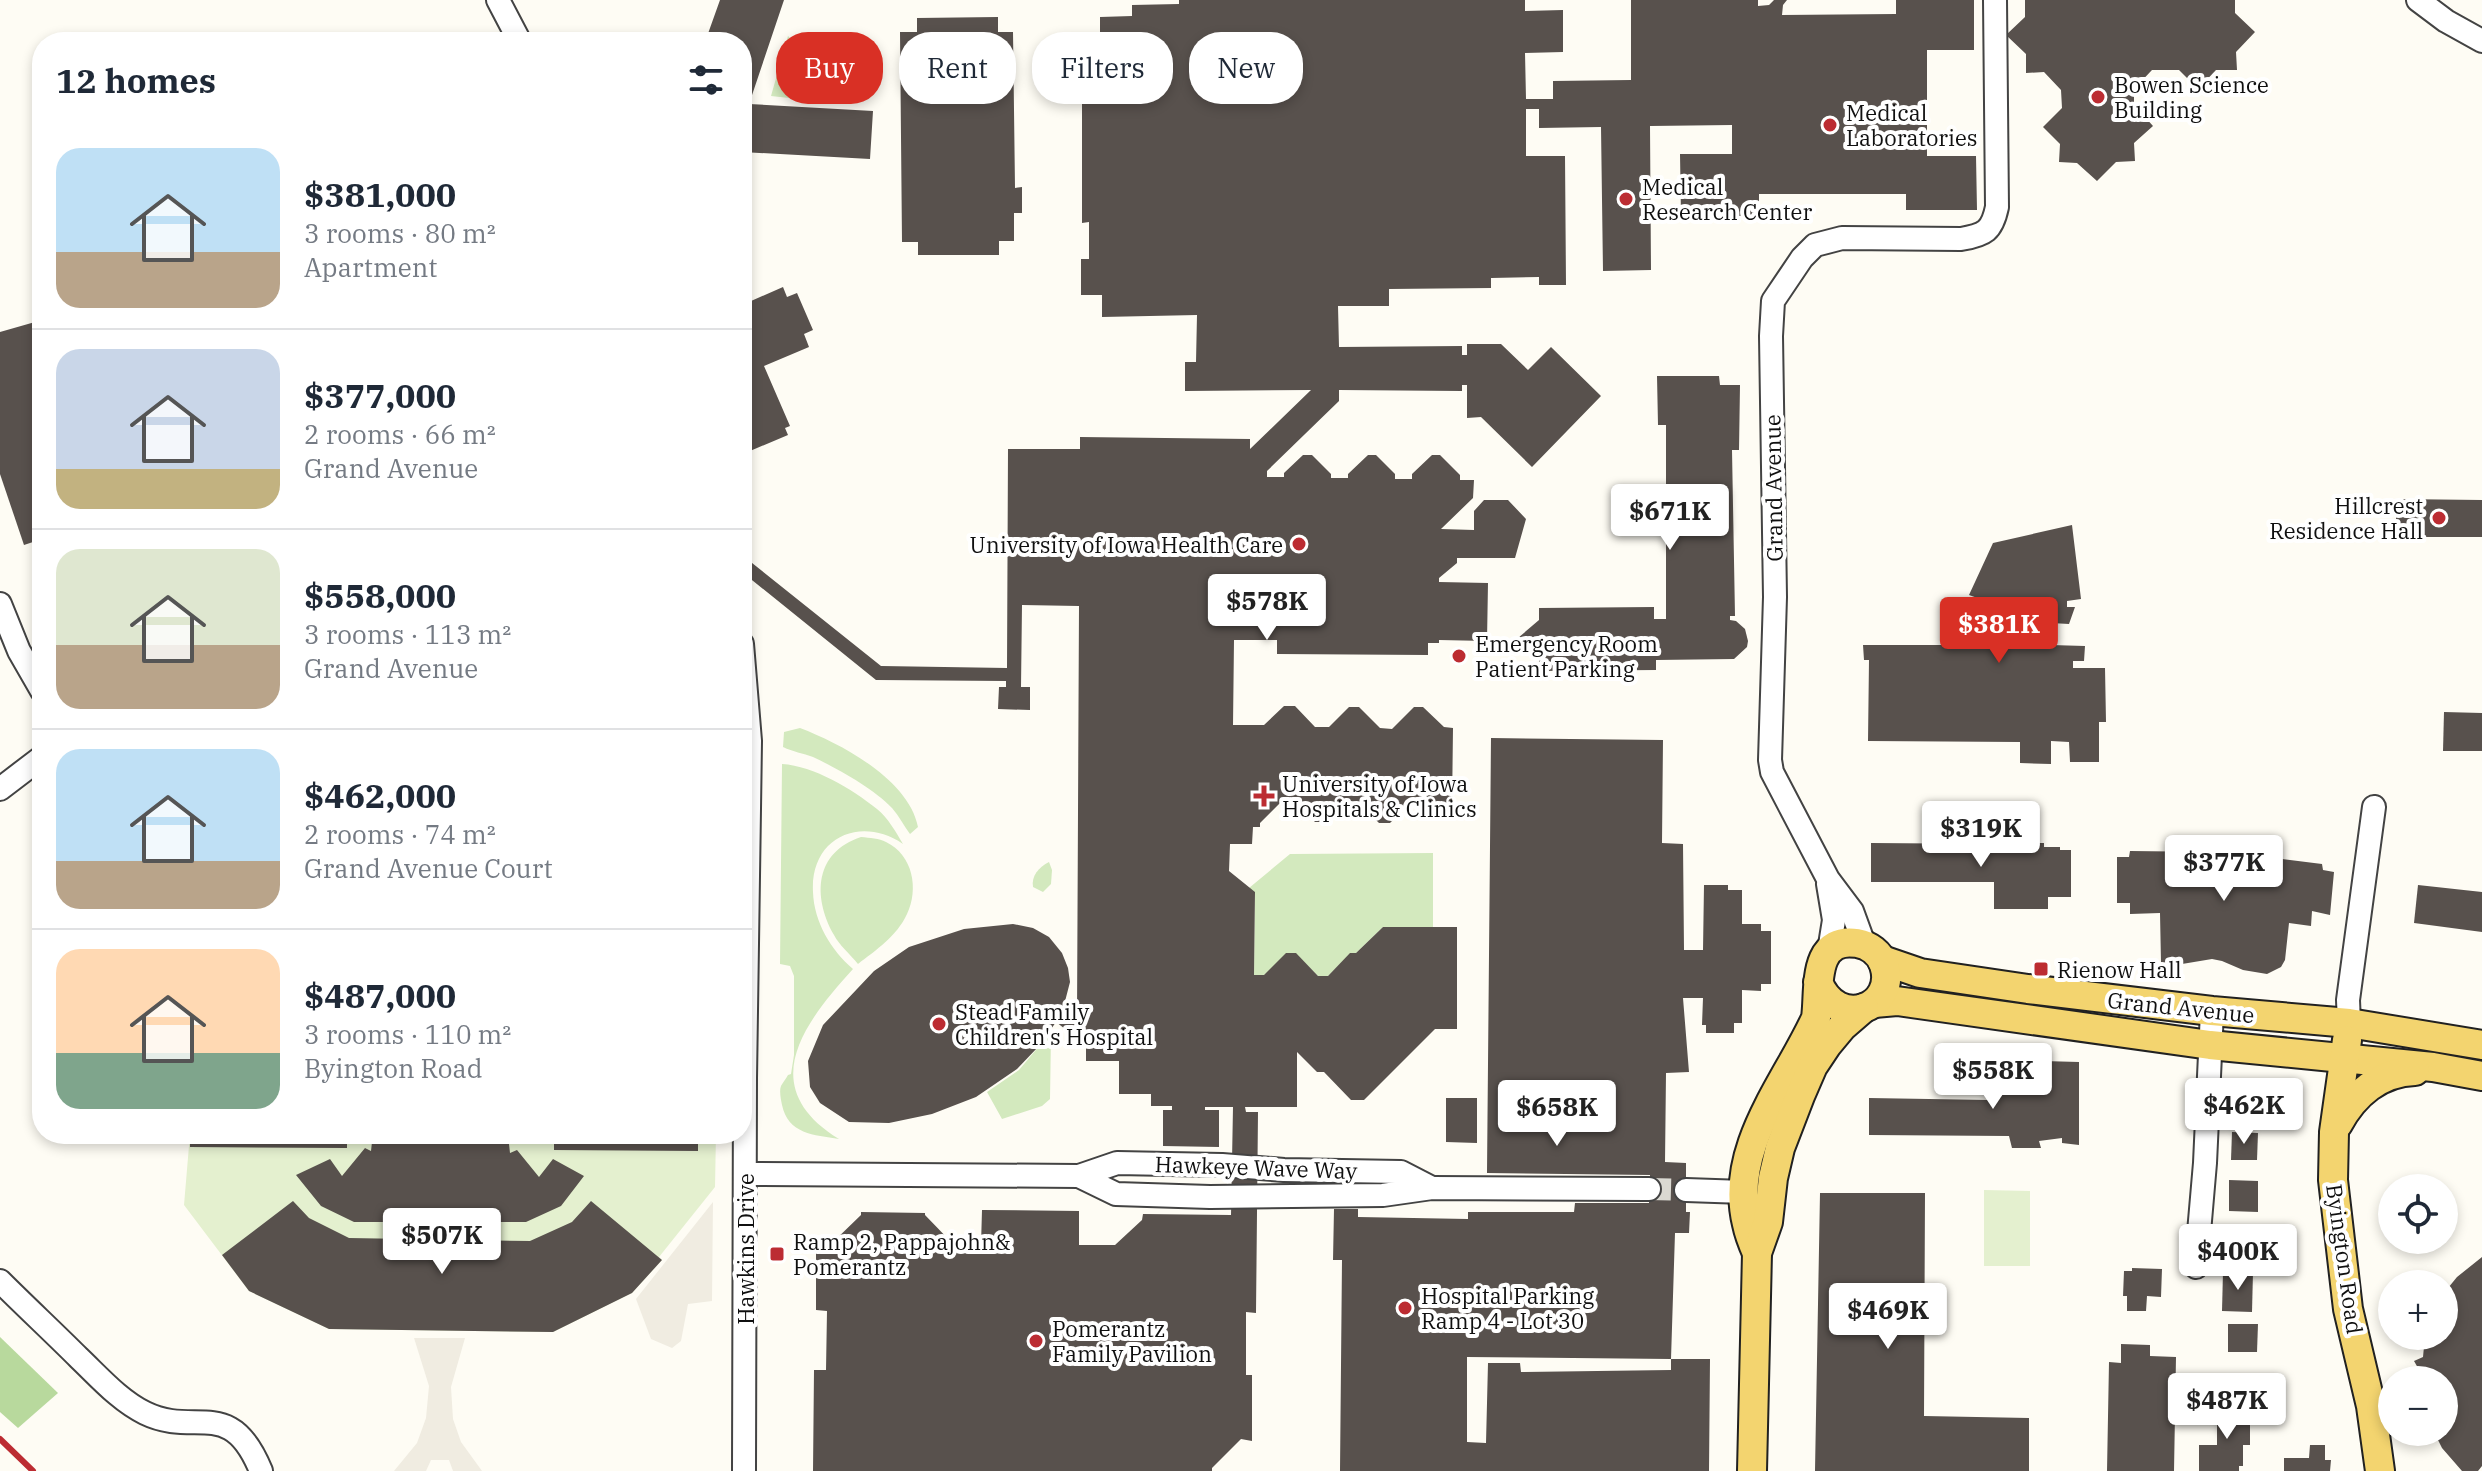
<!DOCTYPE html>
<meta charset="utf-8">
<style>
body{margin:0;font-family:"IBM Plex Serif",serif;background:#f2f2f3;color:#1f2937;height:100vh;display:flex;flex-direction:column;font-size:30px;white-space:nowrap}
*{box-sizing:border-box;margin:0}
p{font-size:26px;color:#747a83}
.icon{flex:none;width:44px;height:44px;fill:none;stroke:currentColor;stroke-width:2;stroke-linecap:round;stroke-linejoin:round}
.map{position:relative;flex:1;overflow:hidden}
.side{position:absolute;left:32px;top:32px;width:720px;height:1112px;display:flex;flex-direction:column;background:#fff;border-radius:32px;box-shadow:0 4px 12px #0003}
.side>*{flex:none}
.top-card{position:absolute;left:776px;top:32px;width:760px;height:72px;display:flex;gap:16px}
.fabs{position:absolute;left:2378px;top:1174px;display:grid;gap:16px}
.fabs a{display:grid;place-items:center;width:80px;height:80px;border-radius:50%;background:#fff;box-shadow:0 4px 12px #0003;font-size:40px}
.price{position:absolute;translate:-50% -68px;padding:0 18px;border-radius:8px;background:#fff;color:#222;font-size:26px;line-height:52px;filter:drop-shadow(0 2px 4px #0008)}
.price::after{content:'';position:absolute;left:50%;top:48px;width:24px;height:18px;margin-left:-12px;background:inherit;clip-path:polygon(0 0,100% 0,50% 100%)}
.price.on{background:#d93025;color:#fff}
ul{padding:0;list-style:none}
li{display:flex;align-items:center;gap:24px;height:200px;padding:0 24px}
li+li{border-top:2px solid #e0e1e3}
li span{display:grid;place-items:center;flex:none;width:224px;height:160px;border-radius:24px;color:#555}
li>.icon{margin-inline-start:auto}
span .icon{width:96px;height:96px;fill:#fffc;stroke-width:1}
li b{font-size:34px}
h2{display:flex;justify-content:space-between;align-items:center;height:96px;padding:0 24px;font-size:34px}
.pill{padding:0 28px;border-radius:32px;background:#fff;box-shadow:0 4px 12px #0003;font-size:28px;line-height:72px}
.pill.on{background:#d93025;color:#fff}
.map>svg:first-child{display:block}
.green{fill:#d3e9be}
.forest{fill:#b8d99d}
.pitch{fill:#e4f0cf}
.plaza{fill:#f0ece1}
.building{fill:#58514d}
.lines{fill:none;stroke-linecap:round;stroke-linejoin:round}
.minor-tunnel{stroke:#dad9d2;stroke-width:22;stroke-dasharray:22 11;stroke-linecap:butt}
.minor-casing{stroke:#434343;stroke-width:26}
.major-casing{stroke:#212121;stroke-width:32}
.minor{stroke:#fff;stroke-width:22}
.major{stroke:#f3d46f;stroke-width:28}
.rail{stroke:#bc2c32;stroke-width:6}
.poi-dot{fill:#bc2c32;stroke:#fff;stroke-width:3}
.labels{text-anchor:middle;dominant-baseline:central;stroke-width:8;stroke-linejoin:round;paint-order:stroke}
.poi-label{font-size:22px;fill:#101010;stroke:#fff;text-anchor:start}
.street-label{font-size:22px;fill:#101010;stroke:#fff}
</style>
<div class="map">
<svg width="2482" height="1471" viewBox="0 0 2482 1471">
<rect width="100%" height="100%" fill="#fefcf4"/>
<g class="green">
<polygon points="788,36 808,56 854,81 825,102 771,96"/>
<path d="M800,728C842,744 909,780 918,827L910,834C904,826 899,816 892,808C873,788 838,769 813,757C803,753 793,752 783,747L784,732Z"/>
<path d="M782,764C814,766 852,789 877,809C888,818 896,832 903,844C860,815 810,838 813,892C814,922 831,950 853,969C803,1024 755,1087 839,1139C814,1135 788,1134 782,1105C781,1100 779,1091 781,1086C783,1082 786,1079 788,1075L791,1074L794,1055V976L790,966L780,964Z"/>
<path d="M861,837C870,838 879,838 886,842C913,855 919,889 907,914C897,936 876,950 858,964C850,954 839,945 834,935C812,896 815,852 861,837Z"/>
<polygon points="1433,853 1433,927 1383,927 1356,953 1350,954 1328,976 1318,976 1295,953 1264,975 1254,975 1255,893 1249,888 1290,854"/>
<path d="M1049,862L1052,870L1051,884L1043,892L1033,887C1031,876 1039,867 1049,862Z"/>
<polygon points="1051,1032 1050,1099 1042,1106 1002,1119 987,1092 1019,1070"/>
</g>
<polygon class="forest" points="0,1337 58,1393 18,1428 0,1412"/>
<g class="pitch">
<polygon points="190,1134 716,1134 715,1187 659,1257 662,1260 632,1293 553,1332 329,1329 249,1291 184,1205"/>
<polygon points="1984,1190 2030,1191 2030,1266 1984,1266"/>
</g>
<g class="plaza">
<polygon points="713,1202 712,1301 688,1304 681,1341 672,1348 651,1339 636,1299"/>
<polygon points="414,1338 465,1338 451,1387 453,1419 461,1442 482,1471 453,1471 449,1460 431,1460 426,1471 394,1471 417,1443 426,1418 429,1386"/>
</g>
<g class="building">
<polygon points="720,0 784,0 749,104 873,111 870,159 742,152 742,42 705,42"/>
<polygon points="1179,0 1525,0 1525,11 1563,10 1563,52 1525,53 1526,99 1553,99 1553,81 1631,80 1631,0 1758,0 1758,6 1769,5 1774,0 1787,0 1783,5 1782,15 1896,14 1896,0 1974,0 1974,50 1927,50 1927,156 1976,156 1977,210 1906,210 1906,194 1759,194 1759,216 1681,216 1680,154 1732,154 1732,125 1650,126 1651,270 1603,271 1601,127 1539,128 1539,109 1526,109 1526,156 1565,156 1566,285 1539,285 1539,277 1491,278 1491,288 1389,289 1389,306 1338,306 1339,347 1462,346 1462,355 1467,355 1467,344 1501,344 1528,370 1551,347 1601,396 1532,467 1481,417 1467,418 1467,385 1462,385 1462,391 1339,390 1339,401 1267,471 1267,477 1284,477 1284,473 1303,455 1312,455 1331,474 1331,478 1348,478 1348,474 1368,455 1376,455 1395,474 1395,479 1412,479 1412,474 1432,455 1440,455 1460,475 1460,480 1474,480 1473,498 1441,529 1474,530 1474,511 1484,500 1508,500 1526,519 1515,558 1457,558 1457,563 1439,578 1439,582 1488,583 1487,641 1439,640 1439,643 1428,643 1428,655 1277,654 1277,640 1234,640 1233,725 1264,725 1284,706 1295,706 1315,727 1329,727 1349,707 1359,707 1380,728 1392,729 1414,707 1423,707 1444,727 1453,728 1452,809 1418,808 1418,802 1411,802 1390,823 1379,823 1358,802 1348,801 1326,822 1315,822 1295,801 1282,801 1260,823 1260,827 1253,827 1252,844 1230,844 1229,871 1255,892 1254,975 1264,975 1286,953 1296,953 1318,976 1328,976 1350,953 1356,953 1383,927 1457,927 1457,1029 1435,1029 1364,1100 1351,1100 1324,1072 1317,1072 1297,1052 1297,1107 1245,1107 1246,1112 1258,1112 1256,1313 1246,1312 1246,1375 1252,1375 1252,1441 1241,1439 1212,1468 1212,1471 813,1471 814,1370 826,1370 827,1311 816,1310 816,1244 831,1244 861,1215 861,1212 925,1213 925,1215 954,1245 981,1245 982,1210 1079,1211 1079,1245 1115,1245 1142,1220 1143,1214 1231,1215 1233,1107 1205,1107 1205,1110 1219,1110 1219,1147 1163,1146 1163,1110 1172,1110 1172,1106 1151,1106 1151,1094 1119,1094 1119,1061 1086,1061 1086,1045 1056,1022 1039,1046 1017,1069 976,1097 932,1114 889,1123 849,1122 820,1103 810,1087 808,1061 823,1025 874,971 909,947 964,929 1013,924 1033,928 1049,937 1062,953 1068,968 1070,982 1062,1013 1073,1023 1077,1018 1079,606 1022,605 1021,687 1030,687 1030,710 998,709 999,687 1006,687 1006,681 876,680 742,572 742,555 881,666 1007,668 1008,449 1080,449 1080,437 1250,439 1250,449 1311,390 1185,391 1185,362 1196,362 1197,315 1102,317 1102,295 1081,295 1081,259 1089,259 1089,222 1082,223 1082,32 1100,32 1100,17 1132,16 1132,5 1179,4"/>
<polygon points="2025,0 2235,0 2235,13 2255,32 2236,52 2237,70 2216,70 2198,89 2179,70 2152,70 2134,89 2134,105 2153,126 2134,143 2135,161 2116,162 2097,181 2077,163 2059,162 2060,144 2043,127 2062,108 2061,90 2044,72 2026,73 2026,54 2006,35 2025,17"/>
<polygon points="998,17 998,32 1013,32 1015,188 1022,187 1022,213 1014,213 1014,241 999,241 999,255 918,255 918,242 902,242 900,32 917,32 917,18"/>
<polygon points="783,287 787,297 797,293 813,330 804,334 809,347 764,366 790,426 785,428 788,435 750,451 747,444 742,446 742,305"/>
<polygon points="42,320 42,539 24,545 0,474 0,332"/>
<polygon points="1657,376 1719,376 1720,385 1740,385 1739,450 1732,450 1735,616 1730,616 1730,620 1736,621 1745,629 1748,641 1747,647 1734,659 1656,660 1656,670 1539,671 1539,659 1518,642 1518,638 1539,620 1539,608 1654,607 1654,619 1666,619 1666,425 1658,425"/>
<polygon points="2396,499 2482,500 2482,537 2396,537"/>
<polygon points="2072,525 2081,599 2067,601 2067,607 2075,607 2069,624 2051,623 2051,645 2085,646 2084,661 2073,661 2073,668 2105,668 2106,722 2099,722 2099,762 2070,762 2069,742 2051,741 2051,764 2020,763 2020,742 1868,741 1869,660 1864,660 1863,645 2001,645 2000,623 1977,611 1976,607 1982,606 1983,600 1969,595 1993,543"/>
<polygon points="2444,712 2482,713 2482,751 2443,751"/>
<polygon points="1491,738 1663,740 1662,843 1683,844 1684,950 1703,950 1704,885 1728,885 1728,890 1742,890 1742,924 1761,924 1761,931 1771,931 1771,984 1761,984 1761,991 1742,990 1742,1023 1734,1023 1734,1033 1706,1033 1706,1025 1702,1025 1703,998 1683,998 1689,1072 1666,1073 1665,1162 1686,1163 1686,1212 1690,1212 1689,1233 1675,1233 1671,1359 1467,1357 1467,1442 1486,1443 1488,1363 1520,1363 1521,1372 1671,1370 1671,1359 1710,1359 1709,1471 1340,1471 1342,1260 1333,1260 1334,1209 1358,1209 1358,1217 1468,1219 1468,1212 1574,1212 1575,1203 1649,1203 1650,1175 1487,1173"/>
<polygon points="2003,838 2034,839 2034,843 2044,843 2044,847 2060,847 2060,850 2071,850 2071,897 2048,897 2048,909 1994,909 1994,882 1871,882 1871,843 2003,844"/>
<polygon points="2230,839 2235,853 2322,864 2323,870 2334,872 2330,915 2312,911 2311,926 2289,923 2285,960 2281,967 2267,974 2243,970 2222,961 2212,959 2176,965 2175,963 2161,963 2160,913 2130,914 2130,903 2117,903 2117,857 2129,857 2130,851 2216,852 2212,843"/>
<polygon points="2418,885 2482,892 2482,932 2414,923"/>
<polygon points="2043,1061 2079,1062 2079,1145 2062,1143 2062,1138 2039,1141 2041,1148 2012,1148 2009,1136 1869,1135 1869,1098 1989,1100 1989,1076 2043,1077"/>
<rect x="2229" y="1094" width="45" height="29"/>
<polygon points="1446,1098 1477,1098 1477,1143 1446,1142"/>
<polygon points="2232,1132 2258,1133 2257,1160 2231,1160"/>
<polygon points="190,1134 347,1134 347,1148 190,1147"/>
<polygon points="534,1134 698,1134 698,1151 554,1150 554,1144 534,1143"/>
<polygon points="372,1142 509,1144 510,1153 517,1150 539,1177 553,1159 584,1176 561,1206 526,1222 354,1222 321,1206 296,1175 330,1159 342,1176 365,1148 371,1151"/>
<polygon points="2229,1180 2258,1181 2258,1212 2229,1211"/>
<polygon points="1820,1193 1925,1193 1924,1416 2029,1418 2029,1471 1815,1471"/>
<polygon points="293,1201 309,1218 349,1238 530,1241 572,1222 591,1201 662,1260 632,1293 553,1332 329,1329 249,1291 222,1255"/>
<polygon points="2225,1227 2261,1227 2261,1255 2245,1254 2245,1263 2228,1263 2229,1254 2225,1253"/>
<polygon points="2482,1257 2482,1466 2478,1471 2462,1471 2442,1448 2434,1432 2444,1432 2444,1380 2419,1380 2418,1368 2414,1361 2423,1357 2425,1336 2444,1336 2444,1293 2457,1277"/>
<polygon points="2132,1268 2162,1269 2161,1297 2147,1296 2146,1311 2127,1311 2127,1296 2123,1296 2124,1271 2132,1271"/>
<polygon points="2223,1272 2253,1272 2252,1312 2222,1311"/>
<polygon points="2228,1324 2258,1324 2257,1352 2228,1352"/>
<polygon points="2121,1344 2150,1345 2150,1356 2176,1357 2174,1471 2107,1471 2109,1362 2121,1363"/>
<polygon points="2217,1405 2243,1405 2243,1417 2250,1417 2250,1445 2243,1445 2243,1466 2239,1466 2239,1471 2199,1471 2199,1445 2217,1445"/>
<polygon points="2310,1445 2325,1445 2325,1460 2331,1460 2330,1471 2284,1471 2284,1458 2309,1458"/>
</g>
<g class="lines">
<polyline class="minor-tunnel" points="1649,1189 1686,1190"/>
<defs>
<g id="minor">
<polyline points="498,0 520,42"/>
<polyline points="2418,0 2446,21 2482,41"/>
<polyline points="0,604 19,651 42,691"/>
<polyline points="742,644 750,741 745,1078 744,1471"/>
<polyline points="0,789 42,757"/>
<polyline points="1828,884 1834,920 1829,951"/>
<path d="M1864,944L1852,911L1828,879L1772,772L1770,760L1775,597L1771,336L1773,301L1802,258L1815,245L1842,238L1961,239C1985,235 1992,231 1997,207L1995,0"/>
<polyline points="2349,1023 2348,1000 2374,807"/>
<polyline points="745,1174 1079,1176 1117,1163 1222,1165 1284,1170 1401,1172 1432,1188"/>
<polyline points="1079,1176 1116,1194 1210,1197 1383,1195 1432,1188 1649,1189"/>
<polyline points="1686,1190 1744,1192"/>
<polyline points="2196,1267 2205,1163 2212,1011"/>
<path d="M0,1281C26,1307 53,1332 79,1358C99,1377 120,1401 145,1413C196,1438 230,1395 261,1471"/>
</g>
<g id="major">
<polyline points="1882,960 1920,973 2028,989 2212,1011 2349,1023 2482,1045"/>
<polyline points="1874,1003 1897,1001 2210,1045 2433,1067 2482,1076"/>
<polyline points="2347,1040 2334,1132 2333,1180 2348,1309 2371,1406 2380,1471"/>
<path d="M2338,1124C2354,1094 2380,1072 2415,1071"/>
<path d="M1757,1253C1753,1244 1749,1234 1747,1224C1728,1148 1787,1082 1816,1018C1820,991 1811,936 1857,943C1869,945 1880,953 1884,965C1898,1007 1838,1032 1818,982"/>
<polyline points="1752,1471 1757,1253 1768,1222 1773,1178 1780,1148 1800,1096 1813,1066 1827,1045 1842,1027 1864,1008"/>
</g>
</defs>
<use href="#minor" class="minor-casing"/>
<use href="#major" class="major-casing"/>
<use href="#minor" class="minor"/>
<use href="#major" class="major"/>
<polyline class="rail" points="0,1439 33,1471"/>
</g>
<g class="poi-dot">
<circle cx="2098" cy="97" r="8"/>
<circle cx="1830" cy="125" r="8"/>
<circle cx="1626" cy="199" r="8"/>
<circle cx="2439" cy="518" r="8"/>
<circle cx="1299" cy="544" r="8"/>
<circle cx="1459" cy="656" r="8"/>
<path d="M1260 784h8v8h8v8h-8v8h-8v-8h-8v-8h8z"/>
<rect x="2033" y="961" width="16" height="16" rx="4"/>
<circle cx="939" cy="1024" r="8"/>
<rect x="769" y="1246" width="16" height="16" rx="4"/>
<circle cx="1405" cy="1308" r="8"/>
<circle cx="1036" cy="1341" r="8"/>
</g>
<g class="labels">
<g class="poi-label">
<text x="2114" y="84">Bowen Science<tspan x="2114" dy="25">Building</tspan></text>
<text x="1846" y="112">Medical<tspan x="1846" dy="25">Laboratories</tspan></text>
<text x="1642" y="186">Medical<tspan x="1642" dy="25">Research Center</tspan></text>
<text x="2423" y="505" text-anchor="end">Hillcrest<tspan x="2423" dy="25">Residence Hall</tspan></text>
<text x="1283" y="544" text-anchor="end">University of Iowa Health Care</text>
<text x="1475" y="643">Emergency Room<tspan x="1475" dy="25">Patient Parking</tspan></text>
<text x="1282" y="783">University of Iowa<tspan x="1282" dy="25">Hospitals &amp; Clinics</tspan></text>
<text x="2057" y="969">Rienow Hall</text>
<text x="955" y="1011">Stead Family<tspan x="955" dy="25">Children's Hospital</tspan></text>
<text x="793" y="1241">Ramp 2, Pappajohn&amp;<tspan x="793" dy="25">Pomerantz</tspan></text>
<text x="1421" y="1295">Hospital Parking<tspan x="1421" dy="25">Ramp 4 - Lot 30</tspan></text>
<text x="1052" y="1328">Pomerantz<tspan x="1052" dy="25">Family Pavilion</tspan></text>
</g>
<g class="street-label">
<text transform="translate(1773 488) rotate(-91)">Grand Avenue</text>
<text transform="translate(2181 1007) rotate(6)">Grand Avenue</text>
<text transform="translate(1256 1167) rotate(2)">Hawkeye Wave Way</text>
<text transform="translate(745 1249) rotate(-90)">Hawkins Drive</text>
<text transform="translate(2345 1259) rotate(82)">Byington Road</text>
</g>
</g>
</svg>
<div class="fabs">
<a><svg class="icon" aria-label="locate" viewBox="0 0 24 24"><circle cx="12" cy="12" r="6"/><path d="M12 2v4M12 18v4M2 12h4M18 12h4"/></svg></a>
<a>+</a>
<a>−</a>
</div>
<b class="price" style="left:1670px;top:552px">$671K</b>
<b class="price" style="left:1267px;top:642px">$578K</b>
<b class="price on" style="left:1999px;top:665px">$381K</b>
<b class="price" style="left:1981px;top:869px">$319K</b>
<b class="price" style="left:2224px;top:903px">$377K</b>
<b class="price" style="left:1993px;top:1111px">$558K</b>
<b class="price" style="left:2244px;top:1146px">$462K</b>
<b class="price" style="left:1557px;top:1148px">$658K</b>
<b class="price" style="left:442px;top:1276px">$507K</b>
<b class="price" style="left:2238px;top:1292px">$400K</b>
<b class="price" style="left:1888px;top:1351px">$469K</b>
<b class="price" style="left:2227px;top:1441px">$487K</b>
<div class="top-card">
<a class="pill on">Buy</a>
<a class="pill">Rent</a>
<a class="pill">Filters</a>
<a class="pill">New</a>
</div>
<section class="side">
<h2>12 homes<svg class="icon" aria-label="filters" viewBox="0 0 24 24"><path d="M4 7h16M4 17h16"/><circle cx="9" cy="7" r="2"/><circle cx="15" cy="17" r="2"/></svg></h2>
<ul>
<li><span style="background:linear-gradient(#bfe0f5 65%,#b9a48a 0)"><svg class="icon" aria-label="home" viewBox="0 0 24 24"><path d="M3 11l9-7 9 7M6 9v11h12V9"/></svg></span><div><b>$381,000</b><p>3 rooms · 80 m²</p><p>Apartment</p></div></li>
<li><span style="background:linear-gradient(#c9d6e8 75%,#c2b280 0)"><svg class="icon" aria-label="home" viewBox="0 0 24 24"><path d="M3 11l9-7 9 7M6 9v11h12V9"/></svg></span><div><b>$377,000</b><p>2 rooms · 66 m²</p><p>Grand Avenue</p></div></li>
<li><span style="background:linear-gradient(#dfe7d0 60%,#b9a48a 0)"><svg class="icon" aria-label="home" viewBox="0 0 24 24"><path d="M3 11l9-7 9 7M6 9v11h12V9"/></svg></span><div><b>$558,000</b><p>3 rooms · 113 m²</p><p>Grand Avenue</p></div></li>
<li><span style="background:linear-gradient(#bfe0f5 70%,#b9a48a 0)"><svg class="icon" aria-label="home" viewBox="0 0 24 24"><path d="M3 11l9-7 9 7M6 9v11h12V9"/></svg></span><div><b>$462,000</b><p>2 rooms · 74 m²</p><p>Grand Avenue Court</p></div></li>
<li><span style="background:linear-gradient(#ffd9b3 65%,#7fa58c 0)"><svg class="icon" aria-label="home" viewBox="0 0 24 24"><path d="M3 11l9-7 9 7M6 9v11h12V9"/></svg></span><div><b>$487,000</b><p>3 rooms · 110 m²</p><p>Byington Road</p></div></li>
</ul>
</section>
</div>
